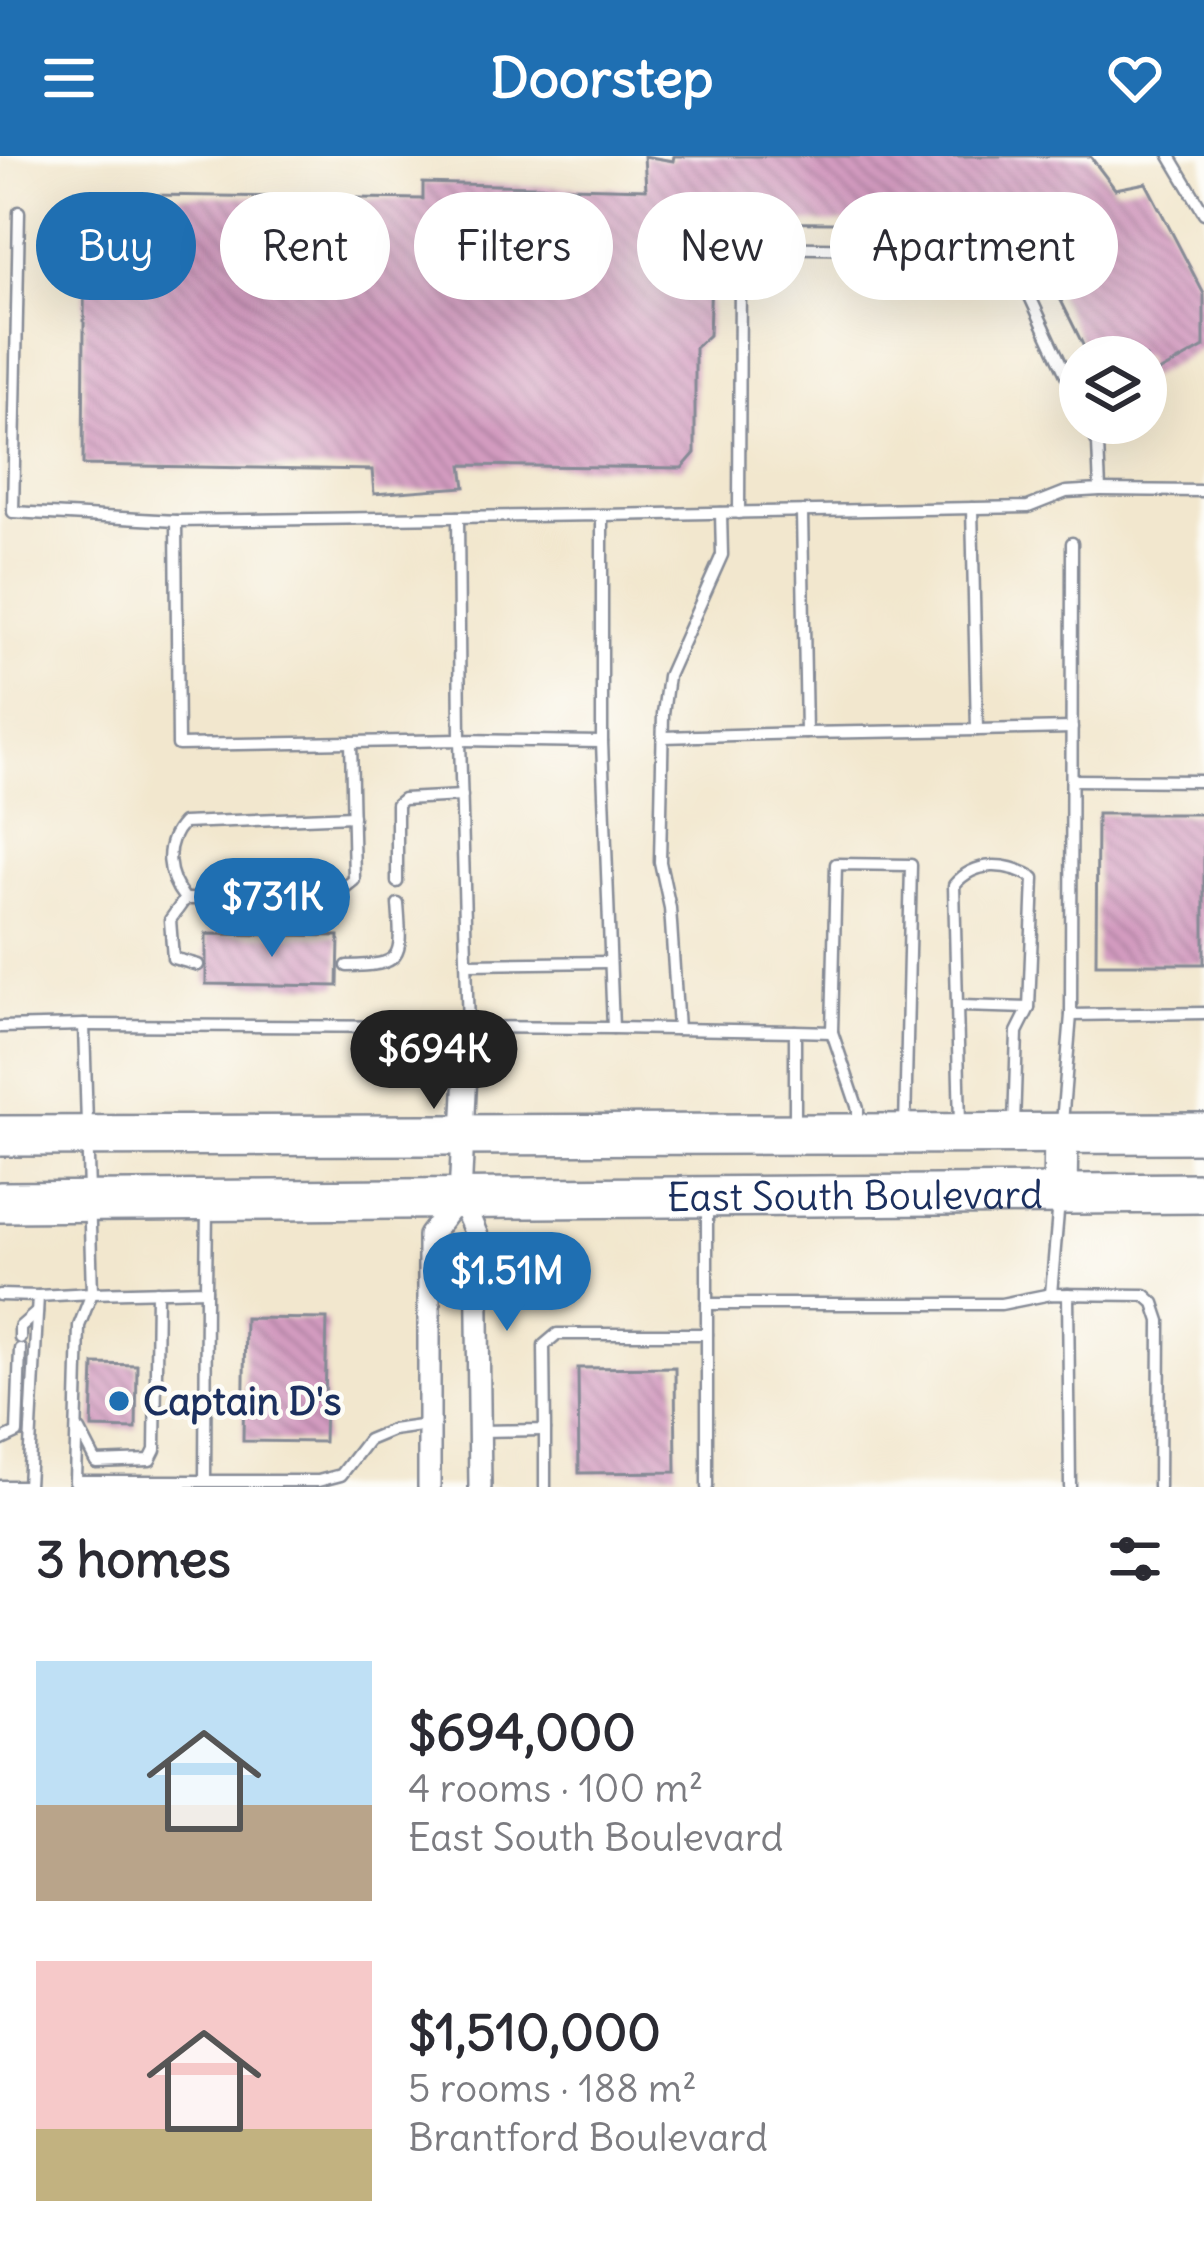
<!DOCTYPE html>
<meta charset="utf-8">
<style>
body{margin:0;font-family:Delius,sans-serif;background:#f2f2f3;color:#2b2b33;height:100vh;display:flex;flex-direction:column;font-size:45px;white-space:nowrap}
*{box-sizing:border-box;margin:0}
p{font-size:39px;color:#7c7c81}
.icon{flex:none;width:66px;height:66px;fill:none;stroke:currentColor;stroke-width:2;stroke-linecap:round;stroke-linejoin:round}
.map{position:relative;height:1331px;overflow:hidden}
.panel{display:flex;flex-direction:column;background:#fff;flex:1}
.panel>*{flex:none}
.top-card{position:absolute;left:36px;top:36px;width:1134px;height:108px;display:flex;gap:24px}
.controls{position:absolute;left:1059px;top:180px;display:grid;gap:24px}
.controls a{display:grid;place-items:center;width:108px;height:108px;border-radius:50%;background:#fff;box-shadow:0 12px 48px #0002;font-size:60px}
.price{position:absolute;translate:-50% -102px;padding:0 27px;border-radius:42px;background:#1f6fb2;color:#fff;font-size:39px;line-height:78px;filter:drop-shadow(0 3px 6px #0008)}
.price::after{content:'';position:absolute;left:50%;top:72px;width:36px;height:27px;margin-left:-18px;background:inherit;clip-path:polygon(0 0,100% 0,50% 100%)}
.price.current{background:#222;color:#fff}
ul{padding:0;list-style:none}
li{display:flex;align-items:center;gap:36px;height:300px;padding:0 36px}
li span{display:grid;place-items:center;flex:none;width:336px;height:240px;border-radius:0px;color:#555}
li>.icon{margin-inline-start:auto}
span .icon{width:144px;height:144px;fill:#fffc;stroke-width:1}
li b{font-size:51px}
h2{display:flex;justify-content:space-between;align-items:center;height:144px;padding:0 36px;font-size:51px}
.tag{padding:0 42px;border-radius:54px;background:#fff;box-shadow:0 12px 48px #0002;font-size:42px;line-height:108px}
.tag.current{background:#1f6fb2;color:#fff}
header{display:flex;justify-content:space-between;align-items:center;height:156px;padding:0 36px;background:#1f6fb2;color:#fff;font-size:54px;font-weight:800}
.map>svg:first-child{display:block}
.building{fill:url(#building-back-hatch)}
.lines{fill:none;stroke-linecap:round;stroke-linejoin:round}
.lane-casing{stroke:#868b96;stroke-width:15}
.street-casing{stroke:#868b96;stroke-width:26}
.primary-casing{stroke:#868b96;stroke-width:38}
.highway-casing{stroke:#868b96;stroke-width:44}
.lane{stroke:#fff;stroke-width:10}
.street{stroke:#fff;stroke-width:21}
.primary{stroke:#fff;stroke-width:33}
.highway{stroke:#fff;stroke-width:39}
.poi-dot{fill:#1f6fb2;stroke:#fdfcf7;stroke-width:4.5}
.labels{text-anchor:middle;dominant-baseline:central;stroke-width:9;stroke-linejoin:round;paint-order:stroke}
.street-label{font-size:39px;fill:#1b2f5e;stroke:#fdfcf7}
.poi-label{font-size:39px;font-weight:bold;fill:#1b2f5e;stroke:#fdfcf7;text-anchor:start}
</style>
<header><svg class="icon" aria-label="menu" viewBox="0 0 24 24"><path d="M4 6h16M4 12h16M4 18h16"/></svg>Doorstep<svg class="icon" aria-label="heart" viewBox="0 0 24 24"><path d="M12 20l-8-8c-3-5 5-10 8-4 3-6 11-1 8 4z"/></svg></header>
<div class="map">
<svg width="1204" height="1331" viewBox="0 0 1204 1331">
<defs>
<pattern id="building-back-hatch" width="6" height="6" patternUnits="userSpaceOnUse" patternTransform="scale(3)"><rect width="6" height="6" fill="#d39bc0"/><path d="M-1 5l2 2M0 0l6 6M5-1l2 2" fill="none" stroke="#aa7f9f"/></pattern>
</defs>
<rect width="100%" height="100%" fill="#fdfcf7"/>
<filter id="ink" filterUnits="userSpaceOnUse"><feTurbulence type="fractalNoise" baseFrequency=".00833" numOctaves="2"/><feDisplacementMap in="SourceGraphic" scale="24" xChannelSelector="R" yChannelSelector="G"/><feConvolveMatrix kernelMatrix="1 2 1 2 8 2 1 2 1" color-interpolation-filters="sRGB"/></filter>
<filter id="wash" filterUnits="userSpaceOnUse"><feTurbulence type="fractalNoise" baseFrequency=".004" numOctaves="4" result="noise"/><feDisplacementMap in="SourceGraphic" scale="48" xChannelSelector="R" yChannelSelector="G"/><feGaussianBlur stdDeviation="2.7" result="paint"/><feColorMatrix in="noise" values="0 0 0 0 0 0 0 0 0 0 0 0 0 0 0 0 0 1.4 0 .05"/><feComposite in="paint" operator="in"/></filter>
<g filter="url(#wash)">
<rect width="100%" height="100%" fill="#f2e7ce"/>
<g id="blocks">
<g class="building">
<polygon points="644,0 673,5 674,0 1090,0 1115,33 1146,27 1204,138 1204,191 1146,223 1146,201 1089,201 1020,62 999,55 951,52 938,68 725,66 712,92 709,179 695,192 695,297 682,312 462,309 465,331 374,338 372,314 83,309 85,38 423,43 423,27 646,33"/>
<polygon points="1097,658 1204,658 1204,808 1096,808"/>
<polygon points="206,778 339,780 338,830 206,828"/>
<polygon points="245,1162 327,1163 324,1286 243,1285"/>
<polygon points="94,1208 137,1209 136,1273 92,1272"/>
<polygon points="675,1211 676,1316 579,1317 578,1212"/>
</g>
</g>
</g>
<g filter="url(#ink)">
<use href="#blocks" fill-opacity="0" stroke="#868b96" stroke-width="3"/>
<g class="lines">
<defs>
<g id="lane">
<polyline points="1170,0 1204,57"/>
<polyline points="19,56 13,356 176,365 178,589 460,584 468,874"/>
<polyline points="1100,334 1204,335"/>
<polyline points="739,357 740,109 759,91 994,95 1014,106 1080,249"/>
<polyline points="602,359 1028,351 1066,336 1100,334 1098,288 1088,267"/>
<polyline points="458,361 460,584 602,586"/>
<polyline points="977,574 1072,572"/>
<polyline points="806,577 977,574 972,352"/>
<polyline points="663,581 806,577 802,357"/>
<polyline points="1072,624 1204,625"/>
<polyline points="397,726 397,648 403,643 462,640"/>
<path d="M185,743C167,720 162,690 183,667L353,660"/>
<polyline points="467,808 609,806"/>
<polyline points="198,809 173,802 170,764 185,743 330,743 354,724 351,586"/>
<path d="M347,810C404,809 402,802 398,748"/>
<polyline points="961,850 1029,852"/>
<polyline points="1071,859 1204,857"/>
<polyline points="84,869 613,872 602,586 602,359 176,365"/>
<polyline points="0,871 84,869 92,1137 206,1134 207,1051"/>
<polyline points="613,872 795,875 795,971"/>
<polyline points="678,873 670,752 660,706 663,558 668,520 722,399 721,357"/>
<polyline points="795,875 832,876 836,708 911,709 905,972"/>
<polyline points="832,876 858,953 858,970"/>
<polyline points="1062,967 1071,859 1072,387"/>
<path d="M960,968L954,729C975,704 1007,706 1034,722L1029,852L1017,876L1014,970"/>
<polyline points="707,1046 707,1331"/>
<polyline points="206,1134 205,1325 318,1325 341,1319 368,1284 392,1274 428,1269"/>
<polyline points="1051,1138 1059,1045"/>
<polyline points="1068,1138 1070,1331"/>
<polyline points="0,1139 38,1140 28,1330 0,1330"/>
<polyline points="38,1140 92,1137 79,1170 75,1325 205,1325"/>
<polyline points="707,1148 1001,1148 1051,1138 1145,1139 1154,1147 1160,1165 1159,1331"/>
<polyline points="20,1182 20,1171 37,1156"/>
<polyline points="545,1274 545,1331"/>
<polyline points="80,1275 96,1306 150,1304 155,1294 157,1135"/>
<polyline points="480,1275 545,1274 544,1189 557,1178 707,1178"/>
<polyline points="0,1285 17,1277 20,1193"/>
</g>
<g id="street">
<polyline points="468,874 460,1041 477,1080 480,1331"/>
<polyline points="429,1331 429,1080 459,1041"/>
</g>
<polyline id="primary" points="1060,1037 1061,976"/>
<g id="highway">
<polyline points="0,980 1204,977"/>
<path id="s1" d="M0,1046L1204,1037"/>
</g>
</defs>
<use href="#lane" class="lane-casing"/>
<use href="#street" class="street-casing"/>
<use href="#primary" class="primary-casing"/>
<use href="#highway" class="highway-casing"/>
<use href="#lane" class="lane"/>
<use href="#street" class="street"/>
<use href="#primary" class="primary"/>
<use href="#highway" class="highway"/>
</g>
</g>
<circle class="poi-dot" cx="119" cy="1245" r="12"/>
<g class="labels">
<g class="street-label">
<text stroke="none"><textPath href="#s1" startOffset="855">East South Boulevard</textPath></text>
</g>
<g class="poi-label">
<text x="143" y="1245">Captain D's</text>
</g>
</g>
</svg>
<div class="controls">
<a><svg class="icon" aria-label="layers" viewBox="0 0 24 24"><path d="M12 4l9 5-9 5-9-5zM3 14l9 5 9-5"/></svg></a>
</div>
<b class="price" style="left:272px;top:804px">$731K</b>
<b class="price current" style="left:434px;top:956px">$694K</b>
<b class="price" style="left:507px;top:1178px">$1.51M</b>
<div class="top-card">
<a class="tag current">Buy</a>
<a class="tag">Rent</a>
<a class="tag">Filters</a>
<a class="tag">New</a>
<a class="tag">Apartment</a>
</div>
</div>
<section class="panel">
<h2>3 homes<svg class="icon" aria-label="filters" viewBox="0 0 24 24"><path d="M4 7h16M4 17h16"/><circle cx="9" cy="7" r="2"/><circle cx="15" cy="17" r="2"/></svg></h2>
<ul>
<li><span style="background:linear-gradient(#bfe0f5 60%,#b9a48a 0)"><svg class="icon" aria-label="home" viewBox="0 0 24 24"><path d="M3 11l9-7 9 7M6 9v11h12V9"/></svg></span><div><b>$694,000</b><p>4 rooms · 100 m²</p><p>East South Boulevard</p></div></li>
<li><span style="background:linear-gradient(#f6c9c9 70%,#c2b280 0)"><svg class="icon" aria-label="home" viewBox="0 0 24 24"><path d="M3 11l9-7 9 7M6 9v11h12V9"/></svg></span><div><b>$1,510,000</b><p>5 rooms · 188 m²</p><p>Brantford Boulevard</p></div></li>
</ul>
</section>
